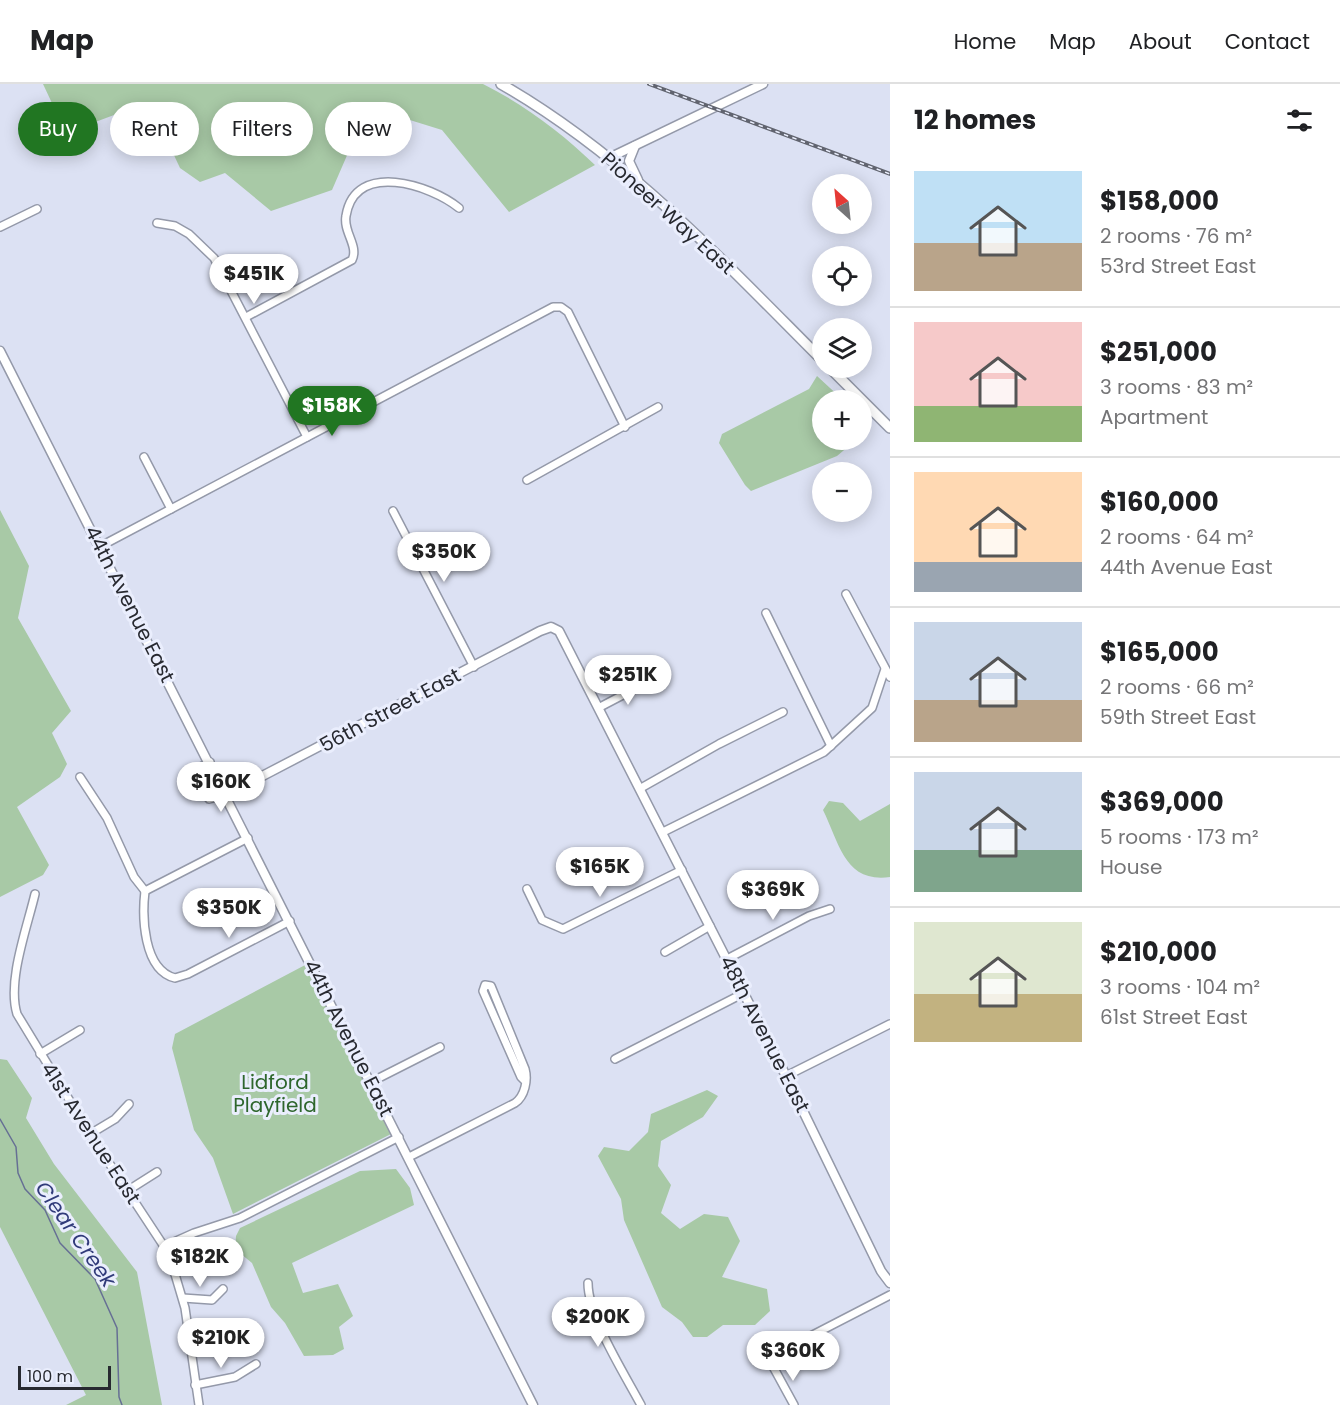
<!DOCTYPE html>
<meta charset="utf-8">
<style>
body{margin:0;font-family:Poppins,sans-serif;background:#f2f2f2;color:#202124;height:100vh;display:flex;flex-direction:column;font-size:22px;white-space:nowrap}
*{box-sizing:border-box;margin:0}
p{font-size:20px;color:#757577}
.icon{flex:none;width:33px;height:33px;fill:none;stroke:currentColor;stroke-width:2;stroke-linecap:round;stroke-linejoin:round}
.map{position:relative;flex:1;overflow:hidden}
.sheet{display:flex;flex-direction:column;background:#fff;width:450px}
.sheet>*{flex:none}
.hud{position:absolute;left:18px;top:18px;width:570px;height:54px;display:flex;gap:12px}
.needle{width:39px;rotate:333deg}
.fabs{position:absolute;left:812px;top:90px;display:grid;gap:12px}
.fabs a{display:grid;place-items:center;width:60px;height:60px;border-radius:50%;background:#fff;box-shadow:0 3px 15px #0003;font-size:30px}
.scale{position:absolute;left:18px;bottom:15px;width:93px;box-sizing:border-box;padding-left:6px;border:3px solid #272930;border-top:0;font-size:16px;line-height:21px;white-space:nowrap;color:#272930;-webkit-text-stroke:4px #eaeefd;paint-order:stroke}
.price{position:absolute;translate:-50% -51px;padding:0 14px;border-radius:21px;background:#fff;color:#222;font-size:20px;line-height:39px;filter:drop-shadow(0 2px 3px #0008)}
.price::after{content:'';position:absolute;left:50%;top:36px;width:18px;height:14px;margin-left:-9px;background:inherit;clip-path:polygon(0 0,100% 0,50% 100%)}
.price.on{background:#217622;color:#fff}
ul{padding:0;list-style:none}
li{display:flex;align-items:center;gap:18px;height:150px;padding:0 24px}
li+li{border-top:2px solid #e0e0e0}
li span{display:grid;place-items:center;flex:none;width:168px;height:120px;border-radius:0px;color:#555}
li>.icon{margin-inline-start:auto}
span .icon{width:72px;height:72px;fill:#fffc;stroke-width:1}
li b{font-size:26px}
h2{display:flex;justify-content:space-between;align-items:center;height:72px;padding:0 24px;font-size:26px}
.chip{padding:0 21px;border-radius:27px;background:#fff;box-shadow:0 3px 15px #0003;font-size:21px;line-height:54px}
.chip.on{background:#217622;color:#fff}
header{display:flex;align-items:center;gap:36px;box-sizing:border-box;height:84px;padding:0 30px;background:#fff;border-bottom:2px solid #e0e0e0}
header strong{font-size:28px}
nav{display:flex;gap:33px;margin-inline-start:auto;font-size:21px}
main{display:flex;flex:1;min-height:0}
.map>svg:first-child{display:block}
.green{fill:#a8c9a6}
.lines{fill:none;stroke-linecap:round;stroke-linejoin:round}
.stream{stroke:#666f94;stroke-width:1.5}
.minor-casing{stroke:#9499a9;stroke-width:10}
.tertiary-casing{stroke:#9499a9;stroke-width:11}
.secondary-casing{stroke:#9499a9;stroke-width:12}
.minor{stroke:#fff;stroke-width:7}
.tertiary{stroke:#fff;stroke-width:8}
.secondary{stroke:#fff;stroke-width:9}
.rail-casing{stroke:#61646f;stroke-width:4}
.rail{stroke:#eaeefd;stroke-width:1.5;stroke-dasharray:4.5;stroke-linecap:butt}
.labels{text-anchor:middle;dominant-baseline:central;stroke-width:6;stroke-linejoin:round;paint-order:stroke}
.street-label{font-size:20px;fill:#272930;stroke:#eaeefd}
.park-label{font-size:20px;fill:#2e662d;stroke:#eaeefd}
.water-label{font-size:21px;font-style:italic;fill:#313b7a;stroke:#eaeefd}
</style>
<header>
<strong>Map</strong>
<nav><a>Home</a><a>Map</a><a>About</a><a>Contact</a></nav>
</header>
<main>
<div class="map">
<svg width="890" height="1321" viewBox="0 0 890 1321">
<rect width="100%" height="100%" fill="#dce1f3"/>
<g class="green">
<path d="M43,0H483C525,21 562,49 595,81L509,128L442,46L368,23L332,106L271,127L225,89L200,98L180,84L165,52L122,28L66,49Z"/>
<polygon points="817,292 843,316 822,316 822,356 856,356 837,372 751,407 745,401 719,359 722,350 809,305"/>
<polygon points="0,426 29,482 18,534 71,627 52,649 67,680 60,693 17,723 49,781 43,791 0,813"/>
<path d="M829,717L843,719L860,737L890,720V793C845,799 840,761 823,726Z"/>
<polygon points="307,880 393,1049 233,1130 213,1074 194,1046 172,964 175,950"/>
<polygon points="0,975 7,976 32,1014 26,1034 54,1080 137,1188 162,1321 66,1321 86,1311 0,1143"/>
<polygon points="707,1006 718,1012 703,1033 661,1057 658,1082 671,1101 661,1129 680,1145 704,1130 728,1133 740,1157 722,1193 767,1205 770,1227 755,1241 723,1241 707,1253 693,1253 682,1238 662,1223 624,1136 621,1115 598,1072 604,1063 629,1067 648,1048 651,1030"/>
<polygon points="396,1085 410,1104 414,1121 292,1179 303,1209 338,1200 353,1232 339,1243 344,1265 333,1271 304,1272 285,1239 271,1223 252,1179 235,1165 236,1152 240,1144 360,1087"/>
</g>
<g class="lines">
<polyline class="stream" points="0,1035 16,1063 18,1089 25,1105 45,1126 60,1159 95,1195 117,1244 119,1313 122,1321"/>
<defs>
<g id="minor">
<polyline points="157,139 175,142 189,150 214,174 307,353"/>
<polyline points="0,143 37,125"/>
<path d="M246,233L352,176C359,162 343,148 346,132C355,76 431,101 459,124"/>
<polyline points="144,373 171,425"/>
<polyline points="527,396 658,323"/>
<polyline points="393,427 474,583"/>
<polyline points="101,462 553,223 561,223 568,228 625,343"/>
<polyline points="846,510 890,593"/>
<polyline points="766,529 831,662"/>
<polyline points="600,623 642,601 654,598"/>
<polyline points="210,678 199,684 196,692 209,715 226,711"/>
<polyline points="80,693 107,734 134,793 145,807"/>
<polyline points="641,704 719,660 783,628"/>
<polyline points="663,748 824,668 872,624 885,585"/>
<polyline points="527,805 542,836 563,845 682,786"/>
<path d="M145,807C142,832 143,886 175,894L188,890L290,837"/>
<polyline points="145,807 248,754"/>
<path d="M35,810C27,844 7,897 17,930L90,1050L169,1170L185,1224L199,1321"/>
<polyline points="665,868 710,842"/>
<polyline points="727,875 809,832 830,825"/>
<polyline points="40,970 80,946"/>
<polyline points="615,975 744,909"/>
<polyline points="786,992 890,940"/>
<polyline points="371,998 440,963"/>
<polyline points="90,1050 115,1035 129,1020"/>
<path d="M409,1073L515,1019C525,1012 528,996 525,985L491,902L485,901L483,907L521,993L525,997"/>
<polyline points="127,1107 157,1088"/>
<polyline points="165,1162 194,1149 240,1134 399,1053"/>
<path d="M588,1199C588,1233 624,1289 641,1321"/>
<polyline points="183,1214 212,1216 223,1205"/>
<polyline points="195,1301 235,1293 256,1280"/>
<polyline points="794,1321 770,1277 772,1272 890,1211"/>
</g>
<g id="tertiary">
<polyline points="635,62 629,77 638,96"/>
<polyline points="609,74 763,0"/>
<polyline points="0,267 533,1321"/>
<polyline points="226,711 540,547 551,543 559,547 786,992 881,1187 890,1199"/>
</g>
<g id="secondary">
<path d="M501,0C625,71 722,176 822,276"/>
<polyline points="830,284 890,344"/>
</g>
</defs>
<use href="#minor" class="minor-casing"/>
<use href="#tertiary" class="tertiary-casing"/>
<use href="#secondary" class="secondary-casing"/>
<use href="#minor" class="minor"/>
<use href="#tertiary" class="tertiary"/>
<use href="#secondary" class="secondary"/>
<defs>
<polyline id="rail" points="649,0 890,90"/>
</defs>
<use href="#rail" class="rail-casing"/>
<use href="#rail" class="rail"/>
</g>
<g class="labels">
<g class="street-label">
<text transform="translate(668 129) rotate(42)">Pioneer Way East</text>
<text transform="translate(130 520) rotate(63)">44th Avenue East</text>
<text transform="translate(390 626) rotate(-28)">56th Street East</text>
<text transform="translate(765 950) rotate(63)">48th Avenue East</text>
<text transform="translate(349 954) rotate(63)">44th Avenue East</text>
<text transform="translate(91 1049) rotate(57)">41st Avenue East</text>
</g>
<g class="park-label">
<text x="275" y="998">Lidford<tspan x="275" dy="23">Playfield</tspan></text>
</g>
<g class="water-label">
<text transform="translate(76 1150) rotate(55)">Clear Creek</text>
</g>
</g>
</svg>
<div class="fabs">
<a><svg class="needle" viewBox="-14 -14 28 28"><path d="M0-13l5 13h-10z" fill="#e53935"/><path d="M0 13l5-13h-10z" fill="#757577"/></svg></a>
<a><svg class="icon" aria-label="locate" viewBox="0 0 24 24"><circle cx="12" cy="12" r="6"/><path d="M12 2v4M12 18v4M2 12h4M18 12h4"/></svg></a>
<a><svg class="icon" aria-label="layers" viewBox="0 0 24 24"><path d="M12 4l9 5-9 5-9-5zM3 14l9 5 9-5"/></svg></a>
<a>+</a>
<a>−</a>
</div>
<div class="scale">100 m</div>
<b class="price" style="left:254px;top:221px">$451K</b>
<b class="price on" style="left:332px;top:353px">$158K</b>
<b class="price" style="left:444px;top:499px">$350K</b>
<b class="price" style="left:628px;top:622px">$251K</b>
<b class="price" style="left:221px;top:729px">$160K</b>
<b class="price" style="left:600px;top:814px">$165K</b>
<b class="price" style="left:773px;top:837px">$369K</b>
<b class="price" style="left:229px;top:855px">$350K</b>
<b class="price" style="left:200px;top:1204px">$182K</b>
<b class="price" style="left:598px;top:1264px">$200K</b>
<b class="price" style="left:221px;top:1285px">$210K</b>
<b class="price" style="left:793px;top:1298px">$360K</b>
<div class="hud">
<a class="chip on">Buy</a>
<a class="chip">Rent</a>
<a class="chip">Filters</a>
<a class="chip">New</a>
</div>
</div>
<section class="sheet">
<h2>12 homes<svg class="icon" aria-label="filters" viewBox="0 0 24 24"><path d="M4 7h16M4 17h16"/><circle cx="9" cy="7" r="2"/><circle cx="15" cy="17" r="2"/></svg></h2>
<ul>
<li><span style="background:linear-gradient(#bfe0f5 60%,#b9a48a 0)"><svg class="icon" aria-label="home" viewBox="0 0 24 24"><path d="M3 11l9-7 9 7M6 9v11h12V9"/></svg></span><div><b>$158,000</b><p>2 rooms · 76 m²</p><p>53rd Street East</p></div></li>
<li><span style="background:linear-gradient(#f6c9c9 70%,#8fb573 0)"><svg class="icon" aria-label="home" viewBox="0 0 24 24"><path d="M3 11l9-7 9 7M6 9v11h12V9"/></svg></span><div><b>$251,000</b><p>3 rooms · 83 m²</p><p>Apartment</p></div></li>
<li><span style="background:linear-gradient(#ffd9b3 75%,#9aa5b1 0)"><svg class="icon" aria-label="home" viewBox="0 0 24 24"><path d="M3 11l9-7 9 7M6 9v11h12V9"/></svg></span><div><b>$160,000</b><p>2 rooms · 64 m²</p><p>44th Avenue East</p></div></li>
<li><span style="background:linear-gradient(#c9d6e8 65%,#b9a48a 0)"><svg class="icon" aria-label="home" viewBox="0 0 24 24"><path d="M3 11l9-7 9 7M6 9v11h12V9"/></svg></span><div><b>$165,000</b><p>2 rooms · 66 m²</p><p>59th Street East</p></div></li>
<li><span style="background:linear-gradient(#c9d6e8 65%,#7fa58c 0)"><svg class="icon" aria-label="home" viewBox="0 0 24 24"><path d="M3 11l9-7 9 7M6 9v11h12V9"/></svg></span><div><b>$369,000</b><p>5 rooms · 173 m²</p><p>House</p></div></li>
<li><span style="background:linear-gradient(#dfe7d0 60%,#c2b280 0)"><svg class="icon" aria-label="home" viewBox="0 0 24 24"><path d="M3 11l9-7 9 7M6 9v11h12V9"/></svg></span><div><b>$210,000</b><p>3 rooms · 104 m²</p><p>61st Street East</p></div></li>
</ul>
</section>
</main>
